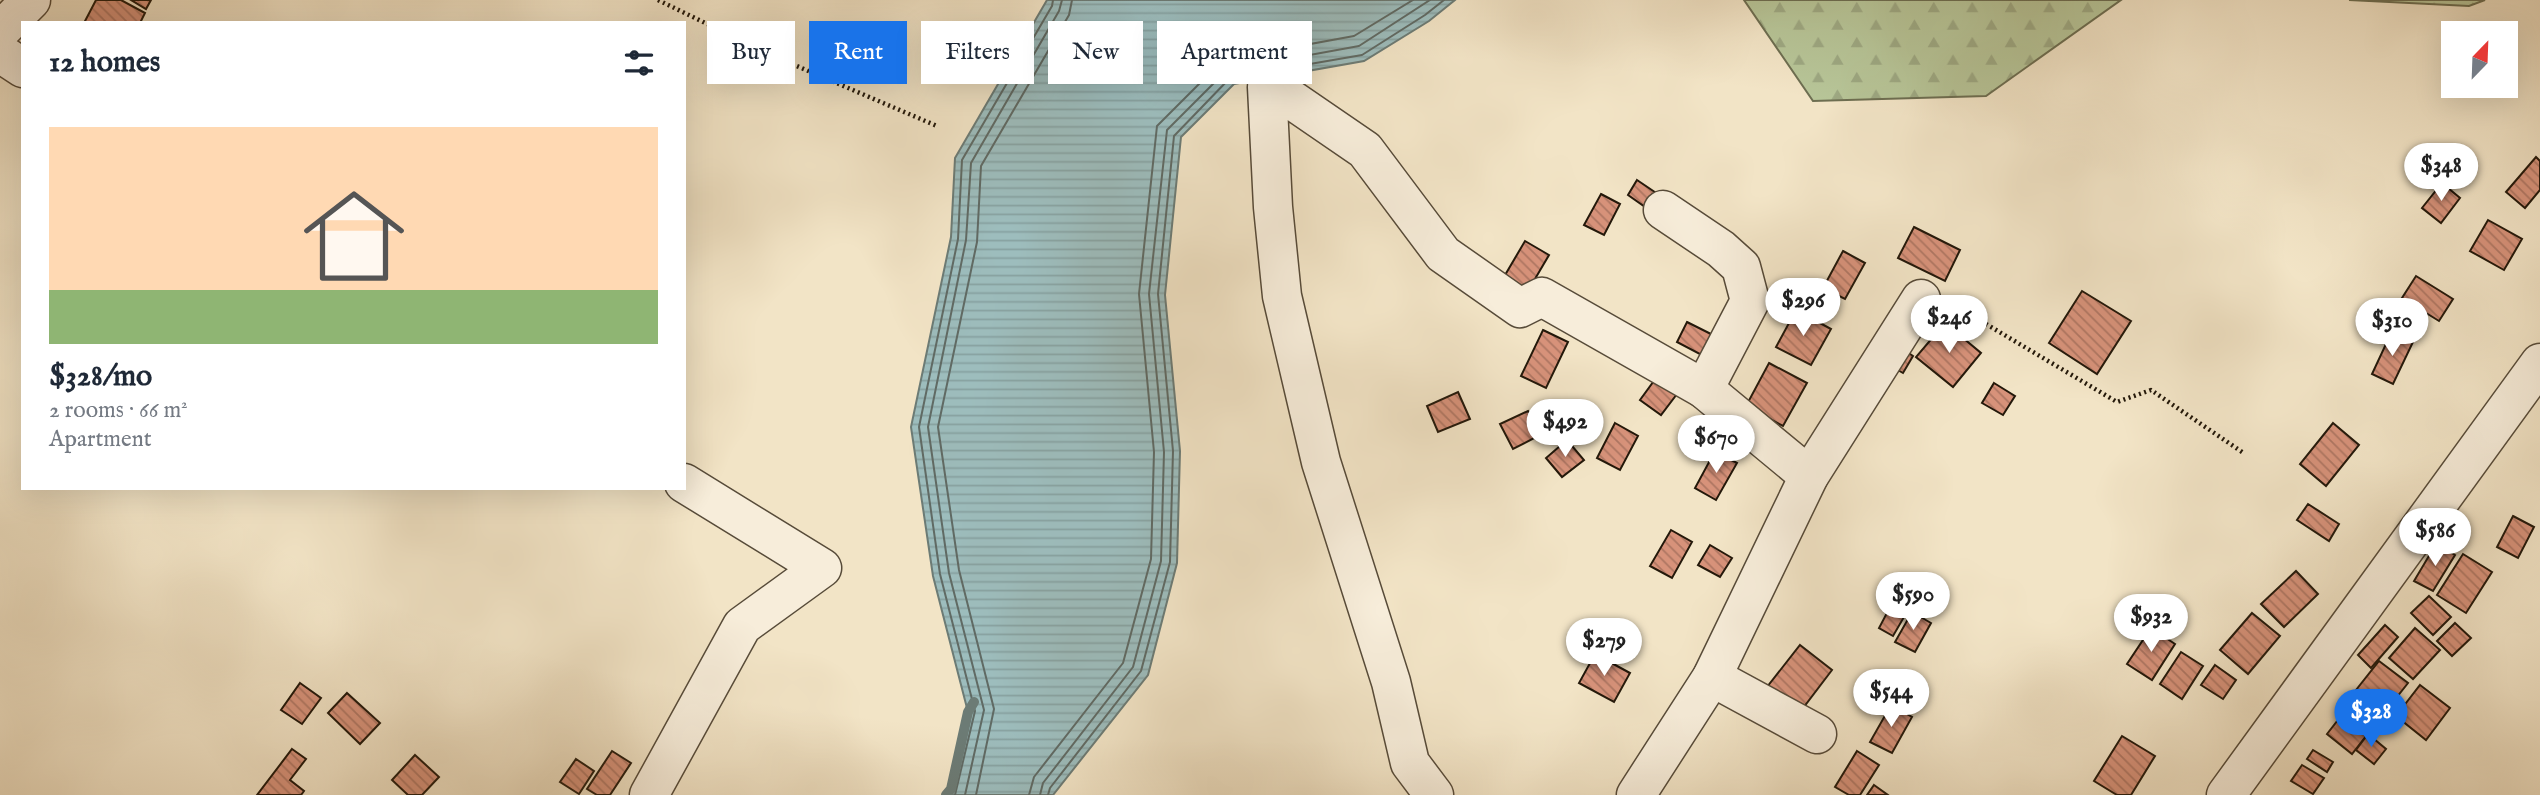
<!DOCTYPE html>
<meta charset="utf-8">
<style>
body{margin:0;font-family:"IM FELL English",serif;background:#f2f2f3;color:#1f2937;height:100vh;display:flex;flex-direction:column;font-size:26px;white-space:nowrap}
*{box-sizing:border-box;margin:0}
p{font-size:23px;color:#747a83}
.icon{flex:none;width:38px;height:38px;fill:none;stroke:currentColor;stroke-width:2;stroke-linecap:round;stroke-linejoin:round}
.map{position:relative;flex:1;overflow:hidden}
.drawer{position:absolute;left:21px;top:21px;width:665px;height:469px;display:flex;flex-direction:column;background:#fff;border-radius:0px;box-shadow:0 7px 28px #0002}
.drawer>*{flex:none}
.guide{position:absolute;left:707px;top:21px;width:665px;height:63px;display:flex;gap:14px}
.needle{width:46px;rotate:23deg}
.tools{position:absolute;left:2441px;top:21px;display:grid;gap:14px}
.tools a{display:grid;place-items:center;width:77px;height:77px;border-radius:0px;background:#fff;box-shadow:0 7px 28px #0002;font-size:35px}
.price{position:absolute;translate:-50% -60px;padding:0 16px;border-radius:24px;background:#fff;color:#222;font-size:23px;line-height:46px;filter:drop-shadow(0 2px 4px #0008)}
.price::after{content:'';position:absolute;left:50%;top:42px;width:21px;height:16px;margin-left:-10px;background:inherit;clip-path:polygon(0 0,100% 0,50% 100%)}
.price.selected{background:#1a73e8;color:#fff}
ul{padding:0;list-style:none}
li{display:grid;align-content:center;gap:14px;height:371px;padding:0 28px}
li span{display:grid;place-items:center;height:217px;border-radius:0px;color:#555}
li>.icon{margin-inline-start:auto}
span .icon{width:126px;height:126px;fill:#fffc;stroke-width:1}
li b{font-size:30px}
h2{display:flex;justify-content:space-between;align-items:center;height:84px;padding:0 28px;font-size:30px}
.chip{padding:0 24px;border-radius:0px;background:#fff;box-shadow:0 7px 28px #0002;font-size:24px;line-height:63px}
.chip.selected{background:#1a73e8;color:#fff}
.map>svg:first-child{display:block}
.forest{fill:url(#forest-firs);stroke:#6d6e51;stroke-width:2}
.water{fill:url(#water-rules);stroke:#6c7b75;stroke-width:2}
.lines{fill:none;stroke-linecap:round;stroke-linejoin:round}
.shore{stroke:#606a64;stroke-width:2}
.stream{stroke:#6c7b75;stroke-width:10}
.building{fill:url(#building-back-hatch);stroke:#23180a;stroke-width:2}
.street-casing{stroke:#574b39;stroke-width:41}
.path{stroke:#23180a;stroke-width:4.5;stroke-dasharray:2 3.5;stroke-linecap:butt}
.street{stroke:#f7edda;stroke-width:38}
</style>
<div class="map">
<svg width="2540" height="795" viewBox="0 0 2540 795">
<defs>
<pattern id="forest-firs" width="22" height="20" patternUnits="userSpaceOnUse" patternTransform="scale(1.75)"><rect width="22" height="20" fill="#b7c598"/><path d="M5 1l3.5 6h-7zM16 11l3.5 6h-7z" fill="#9da882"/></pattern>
<pattern id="water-rules" width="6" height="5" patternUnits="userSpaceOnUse" patternTransform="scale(1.75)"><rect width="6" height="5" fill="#9dbdbd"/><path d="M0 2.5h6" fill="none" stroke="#87a2a1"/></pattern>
<pattern id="building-back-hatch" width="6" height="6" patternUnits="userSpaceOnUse" patternTransform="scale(1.75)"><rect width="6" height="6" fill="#d7927a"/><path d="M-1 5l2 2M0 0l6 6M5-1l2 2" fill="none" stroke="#ae7662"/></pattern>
</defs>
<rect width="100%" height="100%" fill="#f2e4c6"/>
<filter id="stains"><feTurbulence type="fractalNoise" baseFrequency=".00286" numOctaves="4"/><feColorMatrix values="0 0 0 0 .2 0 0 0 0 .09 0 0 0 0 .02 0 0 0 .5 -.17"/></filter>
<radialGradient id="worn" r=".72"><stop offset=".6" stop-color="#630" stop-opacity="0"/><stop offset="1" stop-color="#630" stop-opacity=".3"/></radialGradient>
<g class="forest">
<polygon points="1744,0 2121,0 1986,96 1813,101"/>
<polygon points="2349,0 2485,0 2469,6"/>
</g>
<polygon class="water" points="1047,0 1455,0 1429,21 1364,61 1234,84 1181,137 1165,295 1180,451 1177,563 1148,675 1053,795 946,795 951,788 968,712 933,576 911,427 951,237 955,158"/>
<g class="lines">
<g class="shore">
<polyline points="1281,69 1362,55 1425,15 1444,0"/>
<polyline points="955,795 975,711 940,574 919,427 958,239 962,160 1052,6 1053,0"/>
<polyline points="965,795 984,710 949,573 928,427 966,240 971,163 1059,11 1062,0"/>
<polyline points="976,795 994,709 959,570 938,427 977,242 981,166 1069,15 1072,0"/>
<polyline points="1029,795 1034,777 1123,663 1151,559 1154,452 1139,294 1157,126 1223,60 1354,36 1413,0"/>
<polyline points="1040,795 1043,783 1133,667 1161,561 1164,452 1149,294 1167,130 1227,70 1359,46 1430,0"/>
<polyline points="1048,795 1050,788 1141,671 1170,562 1173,451 1158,294 1174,136 1229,79 1251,74"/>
</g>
<polyline class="stream" points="946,795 951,789 968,712 974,702"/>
</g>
<g class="building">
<polygon points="96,0 121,0 145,13 140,23 84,23"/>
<polygon points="131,0 151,0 146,9"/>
<polygon points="2536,157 2540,161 2540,190 2525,208 2506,192"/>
<polygon points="1637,180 1668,201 1658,216 1628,195"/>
<polygon points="2442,183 2460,198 2441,223 2422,208"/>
<polygon points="1601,194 1620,204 1604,235 1584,225"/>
<polygon points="2488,220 2522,239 2504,270 2470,251"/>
<polygon points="1914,227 1960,250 1945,281 1898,258"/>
<polygon points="1525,241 1549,255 1525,296 1501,282"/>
<polygon points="1843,251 1865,263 1845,299 1823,288"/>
<polygon points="2416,276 2453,299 2439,321 2402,298"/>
<polygon points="2082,291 2131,321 2097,374 2049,343"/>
<polygon points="1796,310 1831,329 1811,365 1776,347"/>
<polygon points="1687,322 1723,340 1713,361 1677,342"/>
<polygon points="1945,323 1981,353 1953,387 1916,357"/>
<polygon points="1543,330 1568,342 1546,388 1521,376"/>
<polygon points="2392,331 2413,342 2393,384 2372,374"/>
<polygon points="1900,347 1913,356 1903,373 1889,365"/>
<polygon points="1769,363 1807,383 1783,426 1746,406"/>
<polygon points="1659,374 1680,390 1661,415 1640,400"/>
<polygon points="1994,383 2015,396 2003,415 1982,403"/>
<polygon points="1458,392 1470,419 1438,432 1427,406"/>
<polygon points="1528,411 1540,435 1513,449 1500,424"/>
<polygon points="1615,423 1638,436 1620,470 1597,458"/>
<polygon points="2333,423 2359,445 2326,486 2300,464"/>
<polygon points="1567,440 1584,460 1562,477 1546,458"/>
<polygon points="1715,451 1737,463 1716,500 1695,488"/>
<polygon points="2308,504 2339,524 2329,541 2297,520"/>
<polygon points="2513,516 2534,527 2518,558 2497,547"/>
<polygon points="1671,530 1692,542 1672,578 1650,566"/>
<polygon points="2436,544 2455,555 2433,591 2414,581"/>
<polygon points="1710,545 1732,558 1720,577 1698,565"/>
<polygon points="2463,554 2492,572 2466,613 2437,595"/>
<polygon points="2296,571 2318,594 2284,627 2261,604"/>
<polygon points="2429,596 2451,617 2433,635 2411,613"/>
<polygon points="1889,609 1904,617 1893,636 1879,628"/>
<polygon points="1912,612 1931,623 1915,652 1895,642"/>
<polygon points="2252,613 2280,636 2248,674 2220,650"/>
<polygon points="2455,623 2471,638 2452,656 2437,641"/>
<polygon points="2385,625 2398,637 2371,668 2358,655"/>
<polygon points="2151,628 2175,644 2152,680 2127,664"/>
<polygon points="2415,628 2440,650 2413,679 2389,658"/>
<polygon points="1800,645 1832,670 1800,712 1767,687"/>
<polygon points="2181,652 2203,666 2182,699 2160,684"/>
<polygon points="1595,654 1630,673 1614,702 1579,683"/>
<polygon points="2379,661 2408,683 2385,712 2356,690"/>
<polygon points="2215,665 2236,680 2223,699 2201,685"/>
<polygon points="300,683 321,698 302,724 281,710"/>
<polygon points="2420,685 2450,708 2426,740 2396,716"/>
<polygon points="347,693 380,723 360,744 328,713"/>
<polygon points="2352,702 2377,722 2352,754 2327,734"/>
<polygon points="1891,705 1912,717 1892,753 1870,742"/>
<polygon points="2368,734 2386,749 2374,764 2356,750"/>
<polygon points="2122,736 2155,756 2131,795 2117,795 2094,781"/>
<polygon points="292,749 306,759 290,780 304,791 301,795 257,795"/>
<polygon points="2313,750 2333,762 2327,772 2307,759"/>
<polygon points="612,751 631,763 610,795 597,795 587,789"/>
<polygon points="1857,751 1879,765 1860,795 1849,795 1835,787"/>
<polygon points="415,755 439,777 422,795 408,795 392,780"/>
<polygon points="576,759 594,771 579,794 560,782"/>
<polygon points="2302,765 2324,778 2313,794 2291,781"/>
<polygon points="1874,785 1888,795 1867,795"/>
</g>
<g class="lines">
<defs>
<g id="street">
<polyline points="0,31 31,0"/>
<polyline points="0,53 23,68"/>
<polyline points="1663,210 1721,249 1741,267 1750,301 1704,389"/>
<polyline points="1712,677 1817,734"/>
<polyline points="649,795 742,626 822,568 684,483"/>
<polyline points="1434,795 1410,763 1391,682 1321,462 1282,296 1273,207 1267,87 1276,89 1365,150 1443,254 1520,308 1542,297 1704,389 1809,476"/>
<polyline points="1636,795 1712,677 1809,476 1921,299"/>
<polyline points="2226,795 2540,363"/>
</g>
</defs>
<use href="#street" class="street-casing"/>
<g class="path">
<polyline points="658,0 771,55 937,126"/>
<polyline points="1955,312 1986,324 2117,402 2151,390 2245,454"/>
</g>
<use href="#street" class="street"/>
</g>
<rect width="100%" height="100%" filter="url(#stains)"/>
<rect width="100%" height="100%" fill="url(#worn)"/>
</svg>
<div class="tools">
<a><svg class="needle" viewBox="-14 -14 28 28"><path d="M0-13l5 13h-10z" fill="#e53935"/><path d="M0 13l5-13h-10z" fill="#747a83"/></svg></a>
</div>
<b class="price" style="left:2441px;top:203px">$348</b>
<b class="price" style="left:1803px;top:338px">$296</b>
<b class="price" style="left:1949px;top:355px">$246</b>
<b class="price" style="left:2392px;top:358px">$310</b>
<b class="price" style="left:1565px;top:459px">$492</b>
<b class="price" style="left:1716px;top:475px">$670</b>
<b class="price" style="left:2435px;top:568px">$586</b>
<b class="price" style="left:1913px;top:632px">$590</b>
<b class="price" style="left:2151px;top:654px">$932</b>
<b class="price" style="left:1604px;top:678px">$279</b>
<b class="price" style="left:1891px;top:729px">$544</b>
<b class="price selected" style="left:2371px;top:749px">$328</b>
<div class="guide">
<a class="chip">Buy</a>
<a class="chip selected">Rent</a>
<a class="chip">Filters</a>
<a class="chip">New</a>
<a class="chip">Apartment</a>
</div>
<section class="drawer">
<h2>12 homes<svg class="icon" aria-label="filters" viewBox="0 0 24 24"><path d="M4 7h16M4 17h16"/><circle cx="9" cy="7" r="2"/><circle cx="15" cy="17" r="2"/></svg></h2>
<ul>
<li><span style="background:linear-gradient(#ffd9b3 75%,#8fb573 0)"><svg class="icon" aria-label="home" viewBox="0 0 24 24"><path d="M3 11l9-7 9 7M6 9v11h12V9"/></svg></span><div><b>$328/mo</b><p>2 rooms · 66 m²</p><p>Apartment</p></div></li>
</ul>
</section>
</div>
